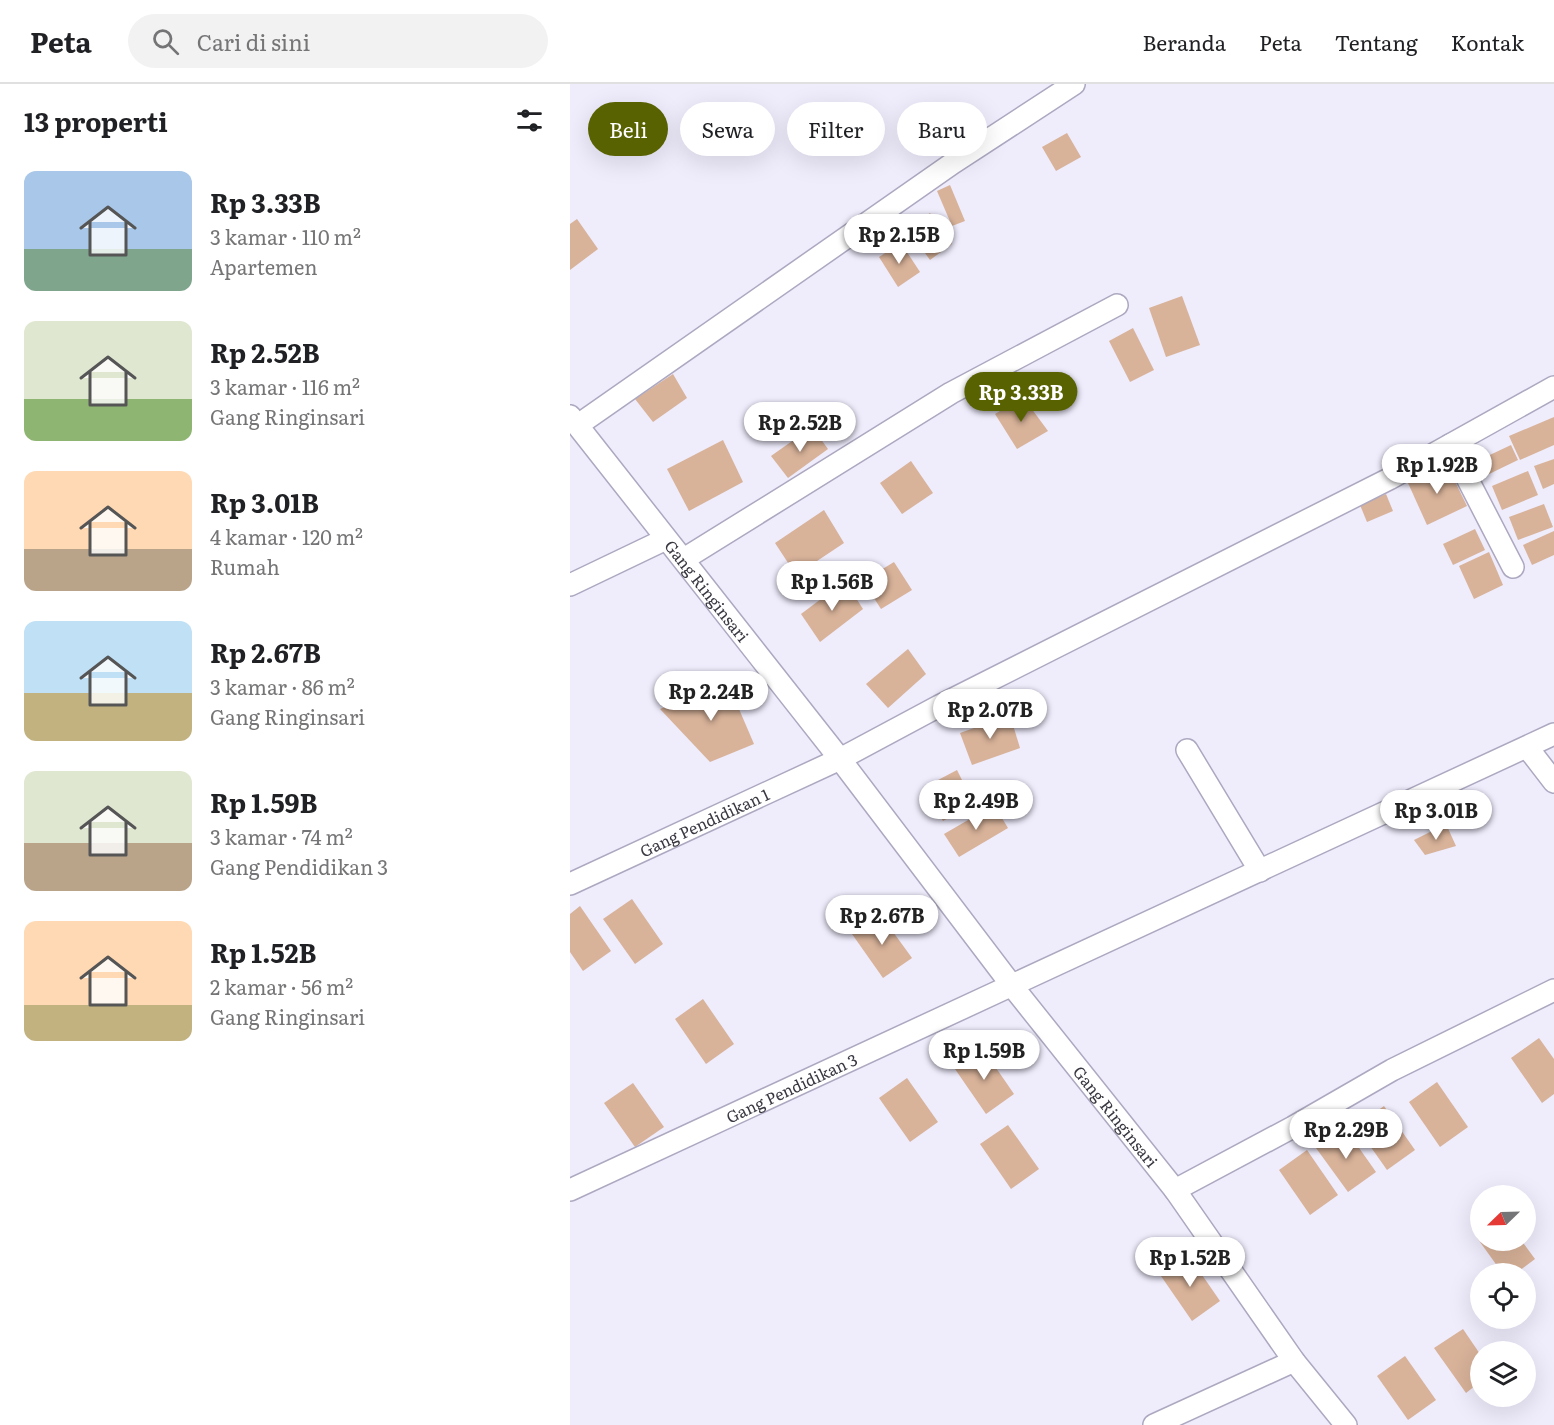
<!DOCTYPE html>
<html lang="id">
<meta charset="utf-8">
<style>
body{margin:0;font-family:Literata,serif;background:#f2f2f2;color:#202124;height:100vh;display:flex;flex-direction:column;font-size:22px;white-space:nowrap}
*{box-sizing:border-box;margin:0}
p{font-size:20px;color:#757577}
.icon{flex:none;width:33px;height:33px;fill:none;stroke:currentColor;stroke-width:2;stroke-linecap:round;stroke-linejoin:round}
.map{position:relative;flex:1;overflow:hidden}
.drawer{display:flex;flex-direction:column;background:#fff;width:570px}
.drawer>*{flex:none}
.hud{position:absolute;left:18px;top:18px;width:570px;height:54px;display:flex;gap:12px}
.needle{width:39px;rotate:247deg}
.controls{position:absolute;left:900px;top:1101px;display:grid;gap:12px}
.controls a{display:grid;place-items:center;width:66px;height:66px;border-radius:50%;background:#fff;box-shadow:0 6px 24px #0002;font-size:30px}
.price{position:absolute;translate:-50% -51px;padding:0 14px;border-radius:21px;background:#fff;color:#222;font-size:20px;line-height:39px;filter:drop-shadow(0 2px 3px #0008)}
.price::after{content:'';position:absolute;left:50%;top:36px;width:18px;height:14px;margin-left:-9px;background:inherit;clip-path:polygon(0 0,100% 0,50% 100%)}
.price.selected{background:#586200;color:#fff}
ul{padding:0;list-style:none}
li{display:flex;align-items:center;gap:18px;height:150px;padding:0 24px}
li span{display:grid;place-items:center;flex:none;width:168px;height:120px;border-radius:12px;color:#555}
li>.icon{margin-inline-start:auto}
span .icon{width:72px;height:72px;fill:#fffc;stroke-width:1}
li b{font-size:26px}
h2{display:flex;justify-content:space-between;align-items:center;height:72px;padding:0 24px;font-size:26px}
.chip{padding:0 21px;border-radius:27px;background:#fff;box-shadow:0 6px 24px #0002;font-size:21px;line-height:54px}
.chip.selected{background:#586200;color:#fff}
header{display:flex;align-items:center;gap:36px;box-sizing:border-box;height:84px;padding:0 30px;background:#fff;border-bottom:2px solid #e0e0e0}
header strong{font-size:28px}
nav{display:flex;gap:33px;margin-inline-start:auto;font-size:21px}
.search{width:420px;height:54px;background:#f2f2f2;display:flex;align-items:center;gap:15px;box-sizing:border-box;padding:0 21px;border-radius:33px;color:#757577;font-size:22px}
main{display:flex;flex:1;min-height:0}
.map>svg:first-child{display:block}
.building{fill:#d8b299}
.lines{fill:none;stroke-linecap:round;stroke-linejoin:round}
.minor-casing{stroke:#ada8c0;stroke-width:24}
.minor{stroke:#fff;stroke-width:21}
.labels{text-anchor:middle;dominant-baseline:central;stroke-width:6;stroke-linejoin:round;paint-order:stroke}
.street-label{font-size:16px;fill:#3a3841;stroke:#efecfc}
</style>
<header>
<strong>Peta</strong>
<div class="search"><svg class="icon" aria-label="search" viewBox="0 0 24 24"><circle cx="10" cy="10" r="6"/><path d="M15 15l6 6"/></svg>Cari di sini</div>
<nav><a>Beranda</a><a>Peta</a><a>Tentang</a><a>Kontak</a></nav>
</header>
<main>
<section class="drawer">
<h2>13 properti<svg class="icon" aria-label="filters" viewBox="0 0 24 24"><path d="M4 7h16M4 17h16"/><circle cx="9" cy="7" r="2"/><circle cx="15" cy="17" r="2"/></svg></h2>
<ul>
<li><span style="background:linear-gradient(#a9c7e8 65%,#7fa58c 0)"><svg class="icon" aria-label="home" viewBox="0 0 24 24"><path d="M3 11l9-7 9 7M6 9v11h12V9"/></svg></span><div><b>Rp 3.33B</b><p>3 kamar · 110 m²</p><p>Apartemen</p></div></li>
<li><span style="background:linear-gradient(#dfe7d0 65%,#8fb573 0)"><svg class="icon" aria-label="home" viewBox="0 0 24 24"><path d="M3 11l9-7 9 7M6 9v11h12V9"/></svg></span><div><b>Rp 2.52B</b><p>3 kamar · 116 m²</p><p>Gang Ringinsari</p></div></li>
<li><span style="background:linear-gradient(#ffd9b3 65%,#b9a48a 0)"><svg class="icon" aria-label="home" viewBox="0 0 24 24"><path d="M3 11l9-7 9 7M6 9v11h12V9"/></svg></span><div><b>Rp 3.01B</b><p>4 kamar · 120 m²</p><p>Rumah</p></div></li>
<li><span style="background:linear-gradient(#bfe0f5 60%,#c2b280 0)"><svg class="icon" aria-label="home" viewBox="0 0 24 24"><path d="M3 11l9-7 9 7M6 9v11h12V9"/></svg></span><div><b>Rp 2.67B</b><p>3 kamar · 86 m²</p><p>Gang Ringinsari</p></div></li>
<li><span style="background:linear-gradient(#dfe7d0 60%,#b9a48a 0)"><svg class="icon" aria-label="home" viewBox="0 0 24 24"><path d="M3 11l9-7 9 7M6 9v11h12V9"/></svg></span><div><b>Rp 1.59B</b><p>3 kamar · 74 m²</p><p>Gang Pendidikan 3</p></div></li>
<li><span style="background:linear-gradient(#ffd9b3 70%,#c2b280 0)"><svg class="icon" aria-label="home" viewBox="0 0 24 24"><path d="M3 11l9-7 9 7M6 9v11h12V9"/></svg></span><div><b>Rp 1.52B</b><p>2 kamar · 56 m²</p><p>Gang Ringinsari</p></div></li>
</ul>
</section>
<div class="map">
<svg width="984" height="1341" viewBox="0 0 984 1341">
<rect width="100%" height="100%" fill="#efecfc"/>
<g class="building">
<polygon points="497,49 511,73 486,87 472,63"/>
<polygon points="380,101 395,137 382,142 367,107"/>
<polygon points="360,129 382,160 360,176 338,145"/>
<polygon points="7,135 28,165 0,186 0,140"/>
<polygon points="331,159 350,188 328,203 309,173"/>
<polygon points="612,212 630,261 596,273 579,224"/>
<polygon points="563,244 584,286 560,298 539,257"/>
<polygon points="103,290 117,314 83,338 65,315"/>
<polygon points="453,313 478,347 447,365 425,330"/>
<polygon points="984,333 984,361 950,376 939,352"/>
<polygon points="242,343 258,365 218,394 201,372"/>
<polygon points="153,356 173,398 119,427 97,385"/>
<polygon points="941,361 948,376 915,392 907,377"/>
<polygon points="984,375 984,400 973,405 964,382"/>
<polygon points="341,377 363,409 332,430 310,399"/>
<polygon points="877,381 897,422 857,441 838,399"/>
<polygon points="958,387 968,411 932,426 922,402"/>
<polygon points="816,410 823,427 797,438 790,421"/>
<polygon points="974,420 983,443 948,456 939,433"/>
<polygon points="254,426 274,459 226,491 205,459"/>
<polygon points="905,445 915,466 883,481 873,460"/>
<polygon points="984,447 984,471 962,481 953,461"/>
<polygon points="919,468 933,501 904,515 889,482"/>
<polygon points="324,478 342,506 311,525 293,497"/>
<polygon points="275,497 293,525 250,558 231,530"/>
<polygon points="338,565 356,590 318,624 296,600"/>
<polygon points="157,597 184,660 140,678 90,625"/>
<polygon points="440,631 450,664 402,681 390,649"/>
<polygon points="387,686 404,720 373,737 353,704"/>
<polygon points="424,721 438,744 389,773 374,750"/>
<polygon points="876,740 886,762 855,771 844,756"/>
<polygon points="62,815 93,860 65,880 33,835"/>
<polygon points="10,822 41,867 13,887 0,868 0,830"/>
<polygon points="310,830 342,874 313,894 282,850"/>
<polygon points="133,915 164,960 136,980 105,935"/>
<polygon points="969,954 984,975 984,1010 972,1019 941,974"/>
<polygon points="413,965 444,1010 416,1030 385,985"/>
<polygon points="337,994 368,1038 340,1058 309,1014"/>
<polygon points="867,998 898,1043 870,1063 839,1018"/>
<polygon points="63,999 94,1043 65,1063 34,1019"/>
<polygon points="814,1022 845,1066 817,1086 786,1042"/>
<polygon points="438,1041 469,1085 441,1105 410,1060"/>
<polygon points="775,1044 806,1088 778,1108 746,1064"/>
<polygon points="737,1066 768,1111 740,1131 709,1086"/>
<polygon points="910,1147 910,1156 951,1156 965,1175 945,1190 933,1190 905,1151"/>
<polygon points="619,1172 650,1217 622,1237 591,1192"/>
<polygon points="893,1245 910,1270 910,1298 896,1309 864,1264"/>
<polygon points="835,1272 866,1316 838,1336 807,1292"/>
</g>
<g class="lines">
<defs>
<g id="minor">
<path id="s1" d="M0,332L270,675L443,903L605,1106L724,1277L776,1341"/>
<polyline points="8,341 383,79 504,0"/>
<polyline points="880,361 943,483"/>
<polyline points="114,475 381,309 547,221"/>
<polyline points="0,501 96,455"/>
<polyline points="957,663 984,698"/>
<polyline points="617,666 690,787"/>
<path id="s2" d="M0,800L270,675L369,622L819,395L984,303"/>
<path id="s3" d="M0,1106L984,650"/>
<polyline points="605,1106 723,1043 822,986 984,906"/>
<polyline points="584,1341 724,1277"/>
</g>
</defs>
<use href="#minor" class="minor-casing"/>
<use href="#minor" class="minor"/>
</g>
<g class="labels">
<g class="street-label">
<text stroke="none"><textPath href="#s1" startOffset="222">Gang Ringinsari</textPath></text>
<text stroke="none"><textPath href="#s2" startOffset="148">Gang Pendidikan 1</textPath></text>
<text stroke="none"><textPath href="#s3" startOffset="244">Gang Pendidikan 3</textPath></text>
<text stroke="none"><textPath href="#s1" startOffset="888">Gang Ringinsari</textPath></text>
</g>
</g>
</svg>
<div class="controls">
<a><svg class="needle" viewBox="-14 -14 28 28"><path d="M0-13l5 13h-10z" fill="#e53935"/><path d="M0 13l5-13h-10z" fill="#757577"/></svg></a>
<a><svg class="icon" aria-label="locate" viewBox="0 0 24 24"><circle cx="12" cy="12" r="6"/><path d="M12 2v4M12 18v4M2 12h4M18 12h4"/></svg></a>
<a><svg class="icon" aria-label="layers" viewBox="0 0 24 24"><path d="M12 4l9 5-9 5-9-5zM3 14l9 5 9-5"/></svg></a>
</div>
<b class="price" style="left:329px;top:181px">Rp 2.15B</b>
<b class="price selected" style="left:451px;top:339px">Rp 3.33B</b>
<b class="price" style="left:230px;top:369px">Rp 2.52B</b>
<b class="price" style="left:867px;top:411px">Rp 1.92B</b>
<b class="price" style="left:262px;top:528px">Rp 1.56B</b>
<b class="price" style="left:141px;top:638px">Rp 2.24B</b>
<b class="price" style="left:420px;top:656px">Rp 2.07B</b>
<b class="price" style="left:406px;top:747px">Rp 2.49B</b>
<b class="price" style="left:866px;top:757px">Rp 3.01B</b>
<b class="price" style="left:312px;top:862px">Rp 2.67B</b>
<b class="price" style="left:414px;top:997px">Rp 1.59B</b>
<b class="price" style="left:776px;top:1076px">Rp 2.29B</b>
<b class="price" style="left:620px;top:1204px">Rp 1.52B</b>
<div class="hud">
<a class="chip selected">Beli</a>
<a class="chip">Sewa</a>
<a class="chip">Filter</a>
<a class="chip">Baru</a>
</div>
</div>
</main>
